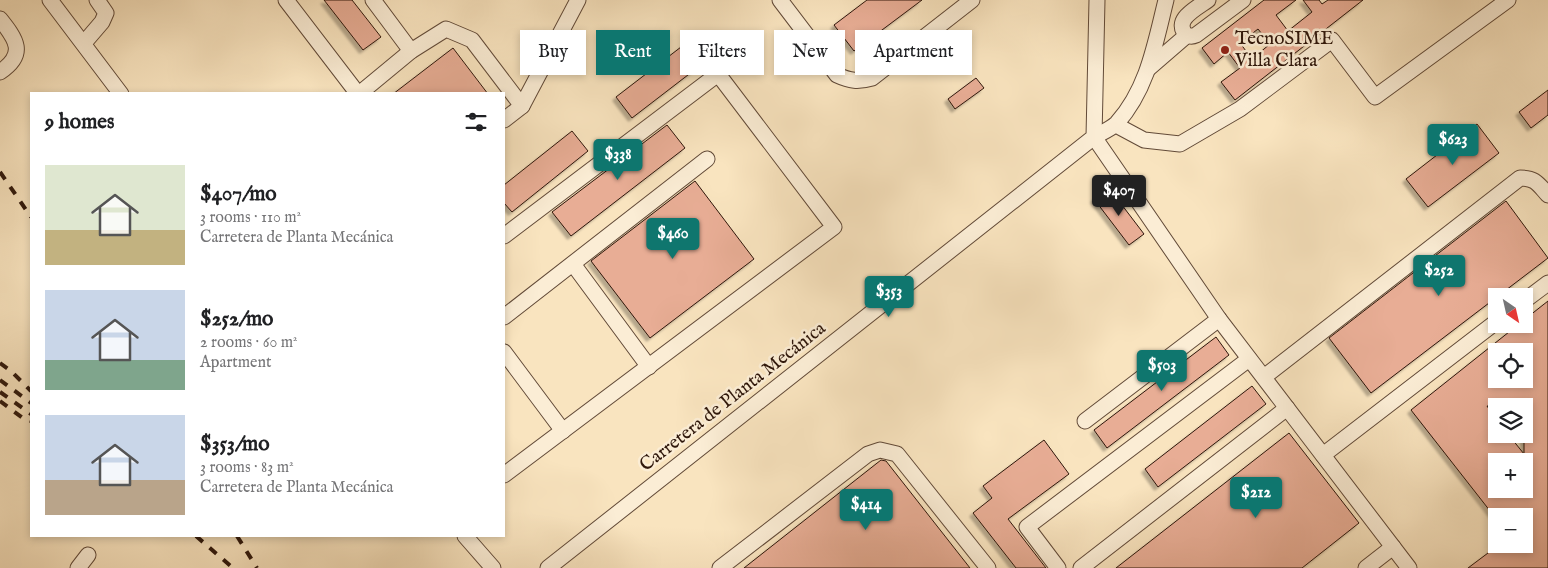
<!DOCTYPE html>
<meta charset="utf-8">
<style>
body{margin:0;font-family:"IM FELL English",serif;background:#f6f6f6;color:#202124;height:100vh;display:flex;flex-direction:column;font-size:19px;white-space:nowrap}
*{box-sizing:border-box;margin:0}
p{font-size:16px;color:#757577}
.icon{flex:none;width:28px;height:28px;fill:none;stroke:currentColor;stroke-width:2;stroke-linecap:round;stroke-linejoin:round}
.map{position:relative;flex:1;overflow:hidden}
.sheet{position:absolute;left:30px;top:92px;width:475px;height:445px;display:flex;flex-direction:column;background:#fff;border-radius:0px;box-shadow:0 2px 8px #0003}
.sheet>*{flex:none}
.guide{position:absolute;left:520px;top:30px;width:475px;height:45px;display:flex;gap:10px}
.needle{width:32px;rotate:146deg}
.tools{position:absolute;left:1488px;top:288px;display:grid;gap:10px}
.tools a{display:grid;place-items:center;width:45px;height:45px;border-radius:0px;background:#fff;box-shadow:0 2px 8px #0003;font-size:25px}
.price{position:absolute;translate:-50% -42px;padding:0 11px;border-radius:5px;background:#0f766e;color:#fff;font-size:16px;line-height:32px;filter:drop-shadow(0 1px 2px #0008)}
.price::after{content:'';position:absolute;left:50%;top:30px;width:15px;height:11px;margin-left:-8px;background:inherit;clip-path:polygon(0 0,100% 0,50% 100%)}
.price.on{background:#222;color:#fff}
ul{padding:0;list-style:none}
li{display:flex;align-items:center;gap:15px;height:125px;padding:0 15px}
li span{display:grid;place-items:center;flex:none;width:140px;height:100px;border-radius:0px;color:#555}
li>.icon{margin-inline-start:auto}
span .icon{width:60px;height:60px;fill:#fffc;stroke-width:1}
li b{font-size:21px}
h2{display:flex;justify-content:space-between;align-items:center;height:60px;padding:0 15px;font-size:21px}
.chip{padding:0 18px;border-radius:0px;background:#fff;box-shadow:0 2px 8px #0003;font-size:18px;line-height:45px}
.chip.on{background:#0f766e;color:#fff}
.map>svg:first-child{display:block}
.building{fill:#e8ad95;stroke:#2f170b;fill-rule:evenodd;filter:url(#shadow)}
.lines{fill:none;stroke-linecap:round;stroke-linejoin:round}
.minor-casing{stroke:#624a38;stroke-width:17}
.minor{stroke:#fbedd5;stroke-width:15}
.rail{stroke:#2f170b;stroke-width:4;stroke-dasharray:9 9;stroke-linecap:butt}
.poi-dot{fill:#8f2418;stroke:#fbedd5;stroke-width:2}
.labels{text-anchor:middle;dominant-baseline:central;stroke-width:5;stroke-linejoin:round;paint-order:stroke}
.poi-label{font-size:19px;fill:#2f170b;stroke:#fbedd5;text-anchor:start}
.street-label{font-size:19px;fill:#2f170b;stroke:#fbedd5}
</style>
<div class="map">
<svg width="1548" height="568" viewBox="0 0 1548 568">
<defs>
<filter id="shadow"><feDropShadow dx="-3.5" dy="3.5" stdDeviation="1" flood-color="#0004"/></filter>
</defs>
<rect width="100%" height="100%" fill="#f9e4bf"/>
<filter id="stains"><feTurbulence type="fractalNoise" baseFrequency=".004" numOctaves="4"/><feColorMatrix values="0 0 0 0 .2 0 0 0 0 .09 0 0 0 0 .02 0 0 0 .5 -.17"/></filter>
<radialGradient id="worn" r=".72"><stop offset=".6" stop-color="#630" stop-opacity="0"/><stop offset="1" stop-color="#630" stop-opacity=".3"/></radialGradient>
<g class="building">
<polygon points="324,0 352,0 381,37 363,50"/>
<polygon points="867,0 922,0 854,51 834,25"/>
<path d="M1264,0H1296L1276,15L1288,31L1312,12L1303,0H1319L1322,4L1328,0H1363L1235,100L1221,82L1240,68L1228,52L1214,64L1202,48ZM1258,29L1270,44L1252,59L1240,43Z"/>
<polygon points="694,37 710,58 632,118 616,97"/>
<polygon points="453,48 488,94 393,94"/>
<polygon points="976,78 984,88 955,109 948,99"/>
<polygon points="1548,90 1548,115 1531,128 1519,112"/>
<polygon points="1477,124 1499,153 1428,207 1406,179"/>
<polygon points="667,125 685,148 571,236 552,212"/>
<polygon points="572,131 588,151 512,212 504,203 504,185"/>
<polygon points="695,181 754,259 650,338 591,261"/>
<polygon points="1109,188 1144,234 1129,245 1094,199"/>
<polygon points="1506,201 1548,258 1371,393 1329,338"/>
<path d="M1548,301V568H1468L1500,544H1524V516H1494L1411,410L1519,324H1524V320ZM1496,351H1524V379H1496ZM1487,406H1524V454L1508,434H1496V419ZM1496,461H1524V489H1496Z"/>
<polygon points="1216,337 1229,355 1107,448 1094,430"/>
<polygon points="1252,386 1266,404 1158,487 1145,469"/>
<polygon points="1289,433 1359,523 1302,568 1116,568"/>
<polygon points="1044,440 1069,474 1008,519 1046,568 1016,568 973,513 992,498 983,486"/>
<polygon points="881,460 886,461 970,568 744,568"/>
</g>
<g class="lines">
<defs>
<g id="minor">
<polyline points="50,0 121,94"/>
<polyline points="286,0 358,94"/>
<polyline points="373,0 411,51"/>
<path d="M780,0L837,75C850,81 858,82 872,78L972,0"/>
<path d="M1166,0C1155,44 1148,88 1117,123C1111,129 1101,133 1094,137L1219,319L1409,568"/>
<path d="M1208,0C1201,5 1190,11 1185,18C1178,27 1185,40 1196,35L1243,0"/>
<path d="M0,19C16,39 27,54 0,72"/>
<polyline points="84,43 102,22 106,13 97,0"/>
<polyline points="1149,68 1186,36"/>
<polyline points="359,94 411,51 446,29 472,40 522,106"/>
<polyline points="504,120 522,106 578,0"/>
<polyline points="1116,125 1144,140 1180,144 1240,109 1332,40 1375,97 1508,0"/>
<polyline points="504,236 718,74 834,227 504,475"/>
<polyline points="573,264 649,367"/>
<polyline points="1524,301 1548,283"/>
<polyline points="504,317 707,159"/>
<polyline points="504,352 563,431"/>
<path d="M1264,377L1520,178C1536,178 1538,184 1548,195"/>
<polyline points="1085,421 1219,319"/>
<polyline points="1323,455 1496,322"/>
<polyline points="465,536 493,568"/>
<polyline points="78,568 88,555"/>
<polyline points="548,568 1094,137 1097,0"/>
<polyline points="720,568 868,454 880,450 897,454 988,568"/>
<polyline points="1058,568 1027,527 1249,359"/>
<polyline points="1081,568 1287,408"/>
<polyline points="1366,568 1393,547"/>
</g>
</defs>
<use href="#minor" class="minor-casing"/>
<use href="#minor" class="minor"/>
<g class="rail">
<polyline points="0,172 31,217"/>
<polyline points="0,363 11,371 31,391"/>
<polyline points="0,380 31,403"/>
<polyline points="0,392 31,414"/>
<polyline points="0,401 24,419 31,421"/>
<polyline points="196,536 233,568"/>
<polyline points="237,536 257,568"/>
</g>
</g>
<circle class="poi-dot" cx="1225" cy="50" r="5"/>
<g class="labels">
<g class="poi-label">
<text x="1235" y="39">TecnoSIME<tspan x="1235" dy="22">Villa Clara</tspan></text>
</g>
<g class="street-label">
<text transform="translate(733 397) rotate(-38)">Carretera de Planta Mecánica</text>
</g>
</g>
<rect width="100%" height="100%" filter="url(#stains)"/>
<rect width="100%" height="100%" fill="url(#worn)"/>
</svg>
<div class="tools">
<a><svg class="needle" viewBox="-14 -14 28 28"><path d="M0-13l5 13h-10z" fill="#e53935"/><path d="M0 13l5-13h-10z" fill="#757577"/></svg></a>
<a><svg class="icon" aria-label="locate" viewBox="0 0 24 24"><circle cx="12" cy="12" r="6"/><path d="M12 2v4M12 18v4M2 12h4M18 12h4"/></svg></a>
<a><svg class="icon" aria-label="layers" viewBox="0 0 24 24"><path d="M12 4l9 5-9 5-9-5zM3 14l9 5 9-5"/></svg></a>
<a>+</a>
<a>−</a>
</div>
<b class="price" style="left:1453px;top:166px">$623</b>
<b class="price" style="left:618px;top:181px">$338</b>
<b class="price on" style="left:1119px;top:217px">$407</b>
<b class="price" style="left:673px;top:260px">$460</b>
<b class="price" style="left:1439px;top:297px">$252</b>
<b class="price" style="left:889px;top:318px">$353</b>
<b class="price" style="left:1162px;top:392px">$503</b>
<b class="price" style="left:1256px;top:519px">$212</b>
<b class="price" style="left:866px;top:531px">$414</b>
<div class="guide">
<a class="chip">Buy</a>
<a class="chip on">Rent</a>
<a class="chip">Filters</a>
<a class="chip">New</a>
<a class="chip">Apartment</a>
</div>
<section class="sheet">
<h2>9 homes<svg class="icon" aria-label="filters" viewBox="0 0 24 24"><path d="M4 7h16M4 17h16"/><circle cx="9" cy="7" r="2"/><circle cx="15" cy="17" r="2"/></svg></h2>
<ul>
<li><span style="background:linear-gradient(#dfe7d0 65%,#c2b280 0)"><svg class="icon" aria-label="home" viewBox="0 0 24 24"><path d="M3 11l9-7 9 7M6 9v11h12V9"/></svg></span><div><b>$407/mo</b><p>3 rooms · 110 m²</p><p>Carretera de Planta Mecánica</p></div></li>
<li><span style="background:linear-gradient(#c9d6e8 70%,#7fa58c 0)"><svg class="icon" aria-label="home" viewBox="0 0 24 24"><path d="M3 11l9-7 9 7M6 9v11h12V9"/></svg></span><div><b>$252/mo</b><p>2 rooms · 60 m²</p><p>Apartment</p></div></li>
<li><span style="background:linear-gradient(#c9d6e8 65%,#b9a48a 0)"><svg class="icon" aria-label="home" viewBox="0 0 24 24"><path d="M3 11l9-7 9 7M6 9v11h12V9"/></svg></span><div><b>$353/mo</b><p>3 rooms · 83 m²</p><p>Carretera de Planta Mecánica</p></div></li>
</ul>
</section>
</div>
